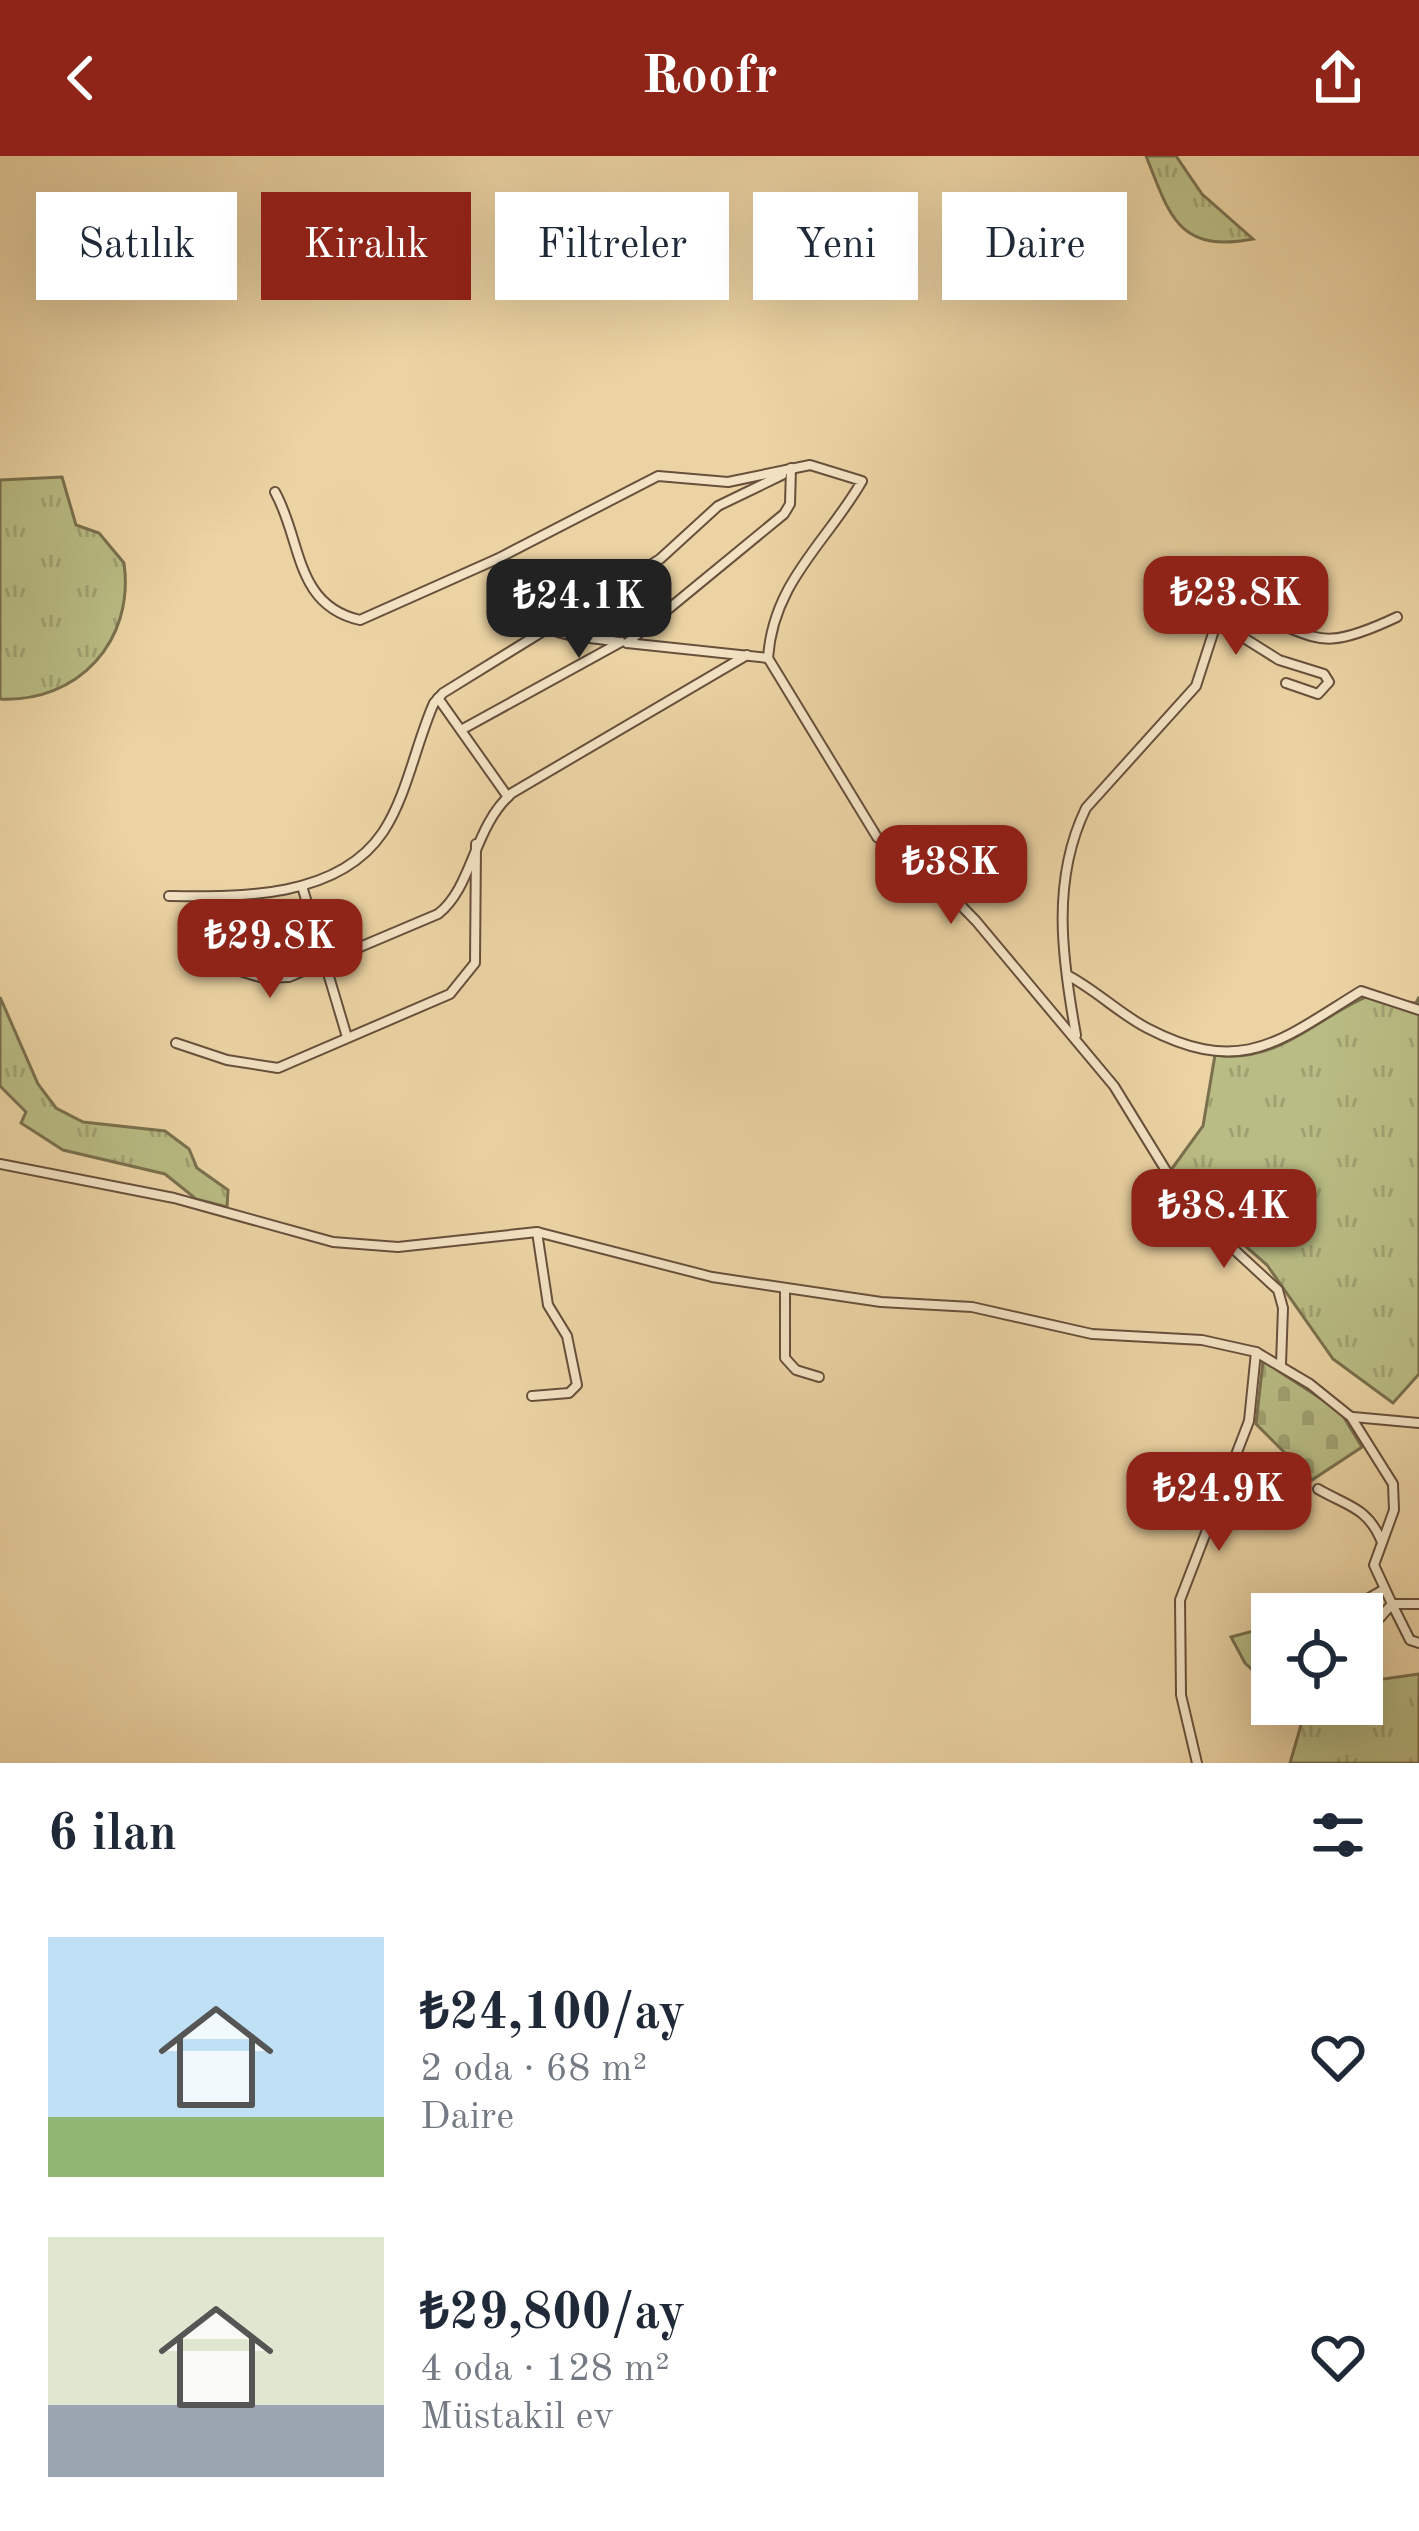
<!DOCTYPE html>
<html lang="tr">
<meta charset="utf-8">
<style>
body{margin:0;font-family:"Old Standard TT",serif;background:#f2f2f3;color:#1f2937;height:100vh;display:flex;flex-direction:column;font-size:45px;white-space:nowrap}
*{box-sizing:border-box;margin:0}
p{font-size:39px;color:#747a83}
.icon{flex:none;width:66px;height:66px;fill:none;stroke:currentColor;stroke-width:2;stroke-linecap:round;stroke-linejoin:round}
.map{position:relative;height:1607px;overflow:hidden}
.sheet{display:flex;flex-direction:column;background:#fff;flex:1}
.sheet>*{flex:none}
.hud{position:absolute;left:36px;top:36px;width:1347px;height:108px;display:flex;gap:24px}
.fabs{position:absolute;left:1251px;top:1437px;display:grid;gap:24px}
.fabs a{display:grid;place-items:center;width:132px;height:132px;border-radius:0px;background:#fff;box-shadow:0 12px 48px #0002;font-size:60px}
.price{position:absolute;translate:-50% -102px;padding:0 27px;border-radius:24px;background:#8f2418;color:#fff;font-size:39px;line-height:78px;filter:drop-shadow(0 3px 6px #0008)}
.price::after{content:'';position:absolute;left:50%;top:72px;width:36px;height:27px;margin-left:-18px;background:inherit;clip-path:polygon(0 0,100% 0,50% 100%)}
.price.active{background:#222;color:#fff}
ul{padding:0;list-style:none}
li{display:flex;align-items:center;gap:36px;height:300px;padding:0 48px}
li span{display:grid;place-items:center;flex:none;width:336px;height:240px;border-radius:0px;color:#555}
li>.icon{margin-inline-start:auto}
span .icon{width:144px;height:144px;fill:#fffc;stroke-width:1}
li b{font-size:51px}
h2{display:flex;justify-content:space-between;align-items:center;height:144px;padding:0 48px;font-size:51px}
.tag{padding:0 42px;border-radius:0px;background:#fff;box-shadow:0 12px 48px #0002;font-size:42px;line-height:108px}
.tag.active{background:#8f2418;color:#fff}
header{display:flex;justify-content:space-between;align-items:center;height:156px;padding:0 48px;background:#8f2418;color:#fff;font-size:54px;font-weight:700}
.map>svg:first-child{display:block}
.grass{fill:url(#grass-tufts);stroke:#7a704e;stroke-width:3}
.cemetery{fill:url(#cemetery-stones);stroke:#7a704e;stroke-width:3}
.lines{fill:none;stroke-linecap:round;stroke-linejoin:round}
.minor-casing{stroke:#68503c;stroke-width:12}
.minor{stroke:#f2e2c3;stroke-width:8}
</style>
<header><svg class="icon" aria-label="back" viewBox="0 0 24 24"><path d="M15 5l-7 7 7 7"/></svg>Roofr<svg class="icon" aria-label="share" viewBox="0 0 24 24"><path d="M12 15V3M7 8l5-5 5 5M5 13v7h14v-7"/></svg></header>
<div class="map">
<svg width="1419" height="1607" viewBox="0 0 1419 1607">
<defs>
<pattern id="grass-tufts" width="24" height="20" patternUnits="userSpaceOnUse" patternTransform="scale(3)"><rect width="24" height="20" fill="#b9bc84"/><path d="M3 7l-1-3M5 7V3M7 7l1-3M15 17l-1-3M17 17v-4M19 17l1-3" fill="none" stroke="#a0a171"/></pattern>
<pattern id="cemetery-stones" width="16" height="16" patternUnits="userSpaceOnUse" patternTransform="scale(3)"><rect width="16" height="16" fill="#b9bc84"/><path d="M2 7V4a2 2 0 0 1 4 0v3zM10 15v-3a2 2 0 0 1 4 0v3z" fill="#a0a171"/></pattern>
</defs>
<rect width="100%" height="100%" fill="#ebd3a3"/>
<filter id="stains"><feTurbulence type="fractalNoise" baseFrequency=".00167" numOctaves="4"/><feColorMatrix values="0 0 0 0 .2 0 0 0 0 .09 0 0 0 0 .02 0 0 0 .5 -.17"/></filter>
<radialGradient id="worn" r=".72"><stop offset=".6" stop-color="#630" stop-opacity="0"/><stop offset="1" stop-color="#630" stop-opacity=".3"/></radialGradient>
<g class="grass">
<path d="M1146,0H1176L1202,38L1253,83C1176,98 1169,56 1146,0Z"/>
<path d="M62,321L76,369L99,377L124,407C135,485 78,547 0,543V324Z"/>
<polygon points="0,841 38,928 56,952 83,966 165,975 189,993 197,1012 228,1034 227,1051 196,1043 165,1018 63,994 21,967 26,956 0,930"/>
<path d="M1366,841L1416,847L1419,841V1218L1393,1247L1333,1203L1267,1109L1209,1058L1171,1014L1203,970L1215,899C1277,908 1314,864 1366,841Z"/>
<polygon points="1272,1470 1272,1532 1245,1507 1231,1481"/>
<polygon points="1419,1518 1419,1607 1290,1607 1306,1552 1300,1548 1362,1548 1362,1526"/>
</g>
<polygon class="cemetery" points="1263,1205 1340,1255 1362,1291 1312,1324 1256,1268"/>
<g class="lines">
<defs>
<g id="minor">
<path d="M275,336C302,384 294,449 360,464L497,403L658,320L728,326L810,309L862,325C827,386 773,426 768,502L877,681L945,733L976,765L1114,930L1189,1052L1278,1134L1283,1152L1281,1208"/>
<path d="M497,403C539,480 536,475 620,486"/>
<polyline points="1217,465 1279,504 1324,518 1329,526 1318,538 1286,527"/>
<polyline points="627,487 784,358 790,348 791,312"/>
<polyline points="627,487 768,502"/>
<polyline points="438,542 508,641"/>
<polyline points="461,574 621,486"/>
<polyline points="302,730 347,881"/>
<path d="M169,740C239,741 338,743 383,676C407,640 416,587 434,547L443,537L660,403L718,350L782,319"/>
<path d="M210,806L263,822L289,821L438,758C473,731 473,671 512,637L747,499"/>
<path d="M1069,820C1097,835 1120,858 1147,872C1243,922 1281,884 1361,835L1419,854"/>
<path d="M1076,879C1062,802 1051,724 1086,652L1196,530L1217,465L1239,455C1320,476 1310,502 1397,461"/>
<polyline points="176,887 227,904 278,912 450,838 475,807 476,688"/>
<polyline points="0,1008 174,1042 333,1086 398,1091 537,1076 712,1121 881,1146 972,1151 1092,1178 1202,1184 1256,1196 1310,1228 1351,1261 1393,1328 1394,1354 1374,1409 1392,1448 1419,1448"/>
<polyline points="785,1133 785,1202 796,1214 819,1221"/>
<polyline points="532,1240 569,1237 577,1229 567,1180 548,1149 537,1076"/>
<polyline points="1353,1261 1419,1267"/>
<path d="M1318,1333C1347,1350 1367,1351 1381,1384"/>
<polyline points="1341,1458 1383,1434"/>
<polyline points="1363,1481 1392,1448 1410,1484 1419,1487"/>
<polyline points="1197,1607 1181,1539 1180,1444 1249,1265 1256,1196"/>
</g>
</defs>
<use href="#minor" class="minor-casing"/>
<use href="#minor" class="minor"/>
</g>
<rect width="100%" height="100%" filter="url(#stains)"/>
<rect width="100%" height="100%" fill="url(#worn)"/>
</svg>
<div class="fabs">
<a><svg class="icon" aria-label="locate" viewBox="0 0 24 24"><circle cx="12" cy="12" r="6"/><path d="M12 2v4M12 18v4M2 12h4M18 12h4"/></svg></a>
</div>
<b class="price" style="left:1236px;top:502px">₺23.8K</b>
<b class="price active" style="left:579px;top:505px">₺24.1K</b>
<b class="price" style="left:951px;top:771px">₺38K</b>
<b class="price" style="left:270px;top:845px">₺29.8K</b>
<b class="price" style="left:1224px;top:1115px">₺38.4K</b>
<b class="price" style="left:1219px;top:1398px">₺24.9K</b>
<div class="hud">
<a class="tag">Satılık</a>
<a class="tag active">Kiralık</a>
<a class="tag">Filtreler</a>
<a class="tag">Yeni</a>
<a class="tag">Daire</a>
</div>
</div>
<section class="sheet">
<h2>6 ilan<svg class="icon" aria-label="filters" viewBox="0 0 24 24"><path d="M4 7h16M4 17h16"/><circle cx="9" cy="7" r="2"/><circle cx="15" cy="17" r="2"/></svg></h2>
<ul>
<li><span style="background:linear-gradient(#bfe0f5 75%,#8fb573 0)"><svg class="icon" aria-label="home" viewBox="0 0 24 24"><path d="M3 11l9-7 9 7M6 9v11h12V9"/></svg></span><div><b>₺24,100/ay</b><p>2 oda · 68 m²</p><p>Daire</p></div><svg class="icon" aria-label="heart" viewBox="0 0 24 24"><path d="M12 20l-8-8c-3-5 5-10 8-4 3-6 11-1 8 4z"/></svg></li>
<li><span style="background:linear-gradient(#dfe7d0 70%,#9aa5b1 0)"><svg class="icon" aria-label="home" viewBox="0 0 24 24"><path d="M3 11l9-7 9 7M6 9v11h12V9"/></svg></span><div><b>₺29,800/ay</b><p>4 oda · 128 m²</p><p>Müstakil ev</p></div><svg class="icon" aria-label="heart" viewBox="0 0 24 24"><path d="M12 20l-8-8c-3-5 5-10 8-4 3-6 11-1 8 4z"/></svg></li>
</ul>
</section>
